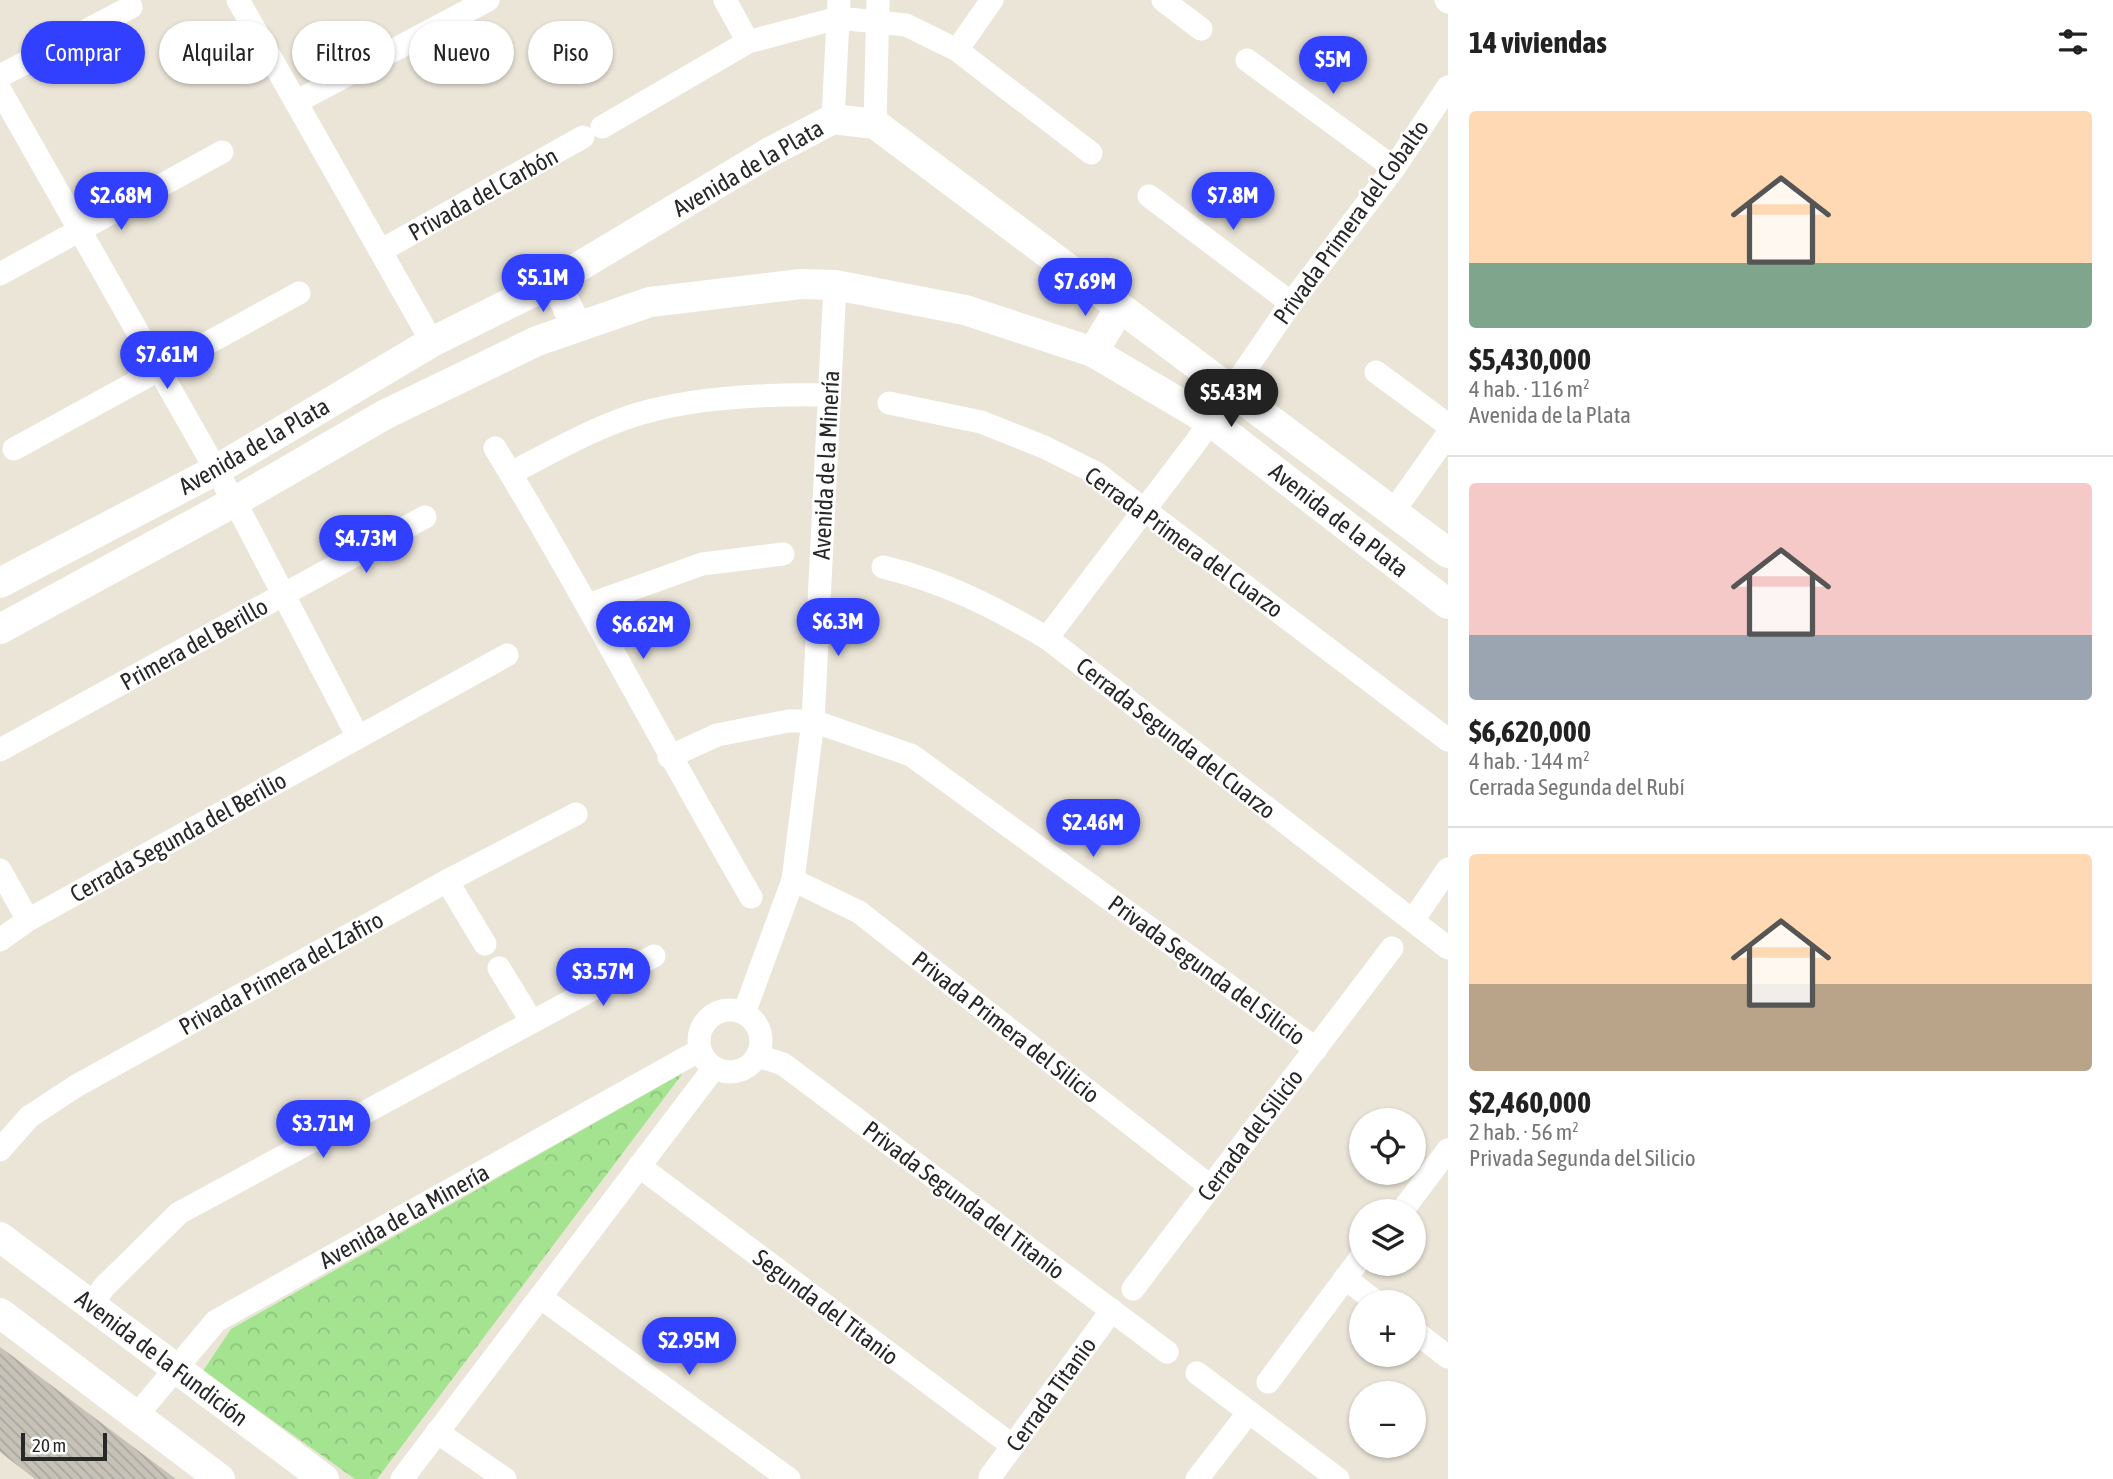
<!DOCTYPE html>
<html lang="es">
<meta charset="utf-8">
<style>
body{margin:0;font-family:"Asap Condensed",sans-serif;background:#f2f2f2;color:#222;height:100vh;display:flex;flex-direction:column;font-size:26px;white-space:nowrap}
*{box-sizing:border-box;margin:0}
p{font-size:23px;color:#767676}
.icon{flex:none;width:38px;height:38px;fill:none;stroke:currentColor;stroke-width:2;stroke-linecap:round;stroke-linejoin:round}
.map{position:relative;flex:1;overflow:hidden}
.sheet{display:flex;flex-direction:column;background:#fff;width:665px}
.sheet>*{flex:none}
.hud{position:absolute;left:21px;top:21px;width:665px;height:63px;display:flex;gap:14px}
.fabs{position:absolute;left:1349px;top:1108px;display:grid;gap:14px}
.fabs a{display:grid;place-items:center;width:77px;height:77px;border-radius:50%;background:#fff;box-shadow:0 2px 5px #0004;font-size:35px}
.scale{position:absolute;left:21px;bottom:18px;width:86px;box-sizing:border-box;padding-left:7px;border:4px solid #272727;border-top:0;font-size:19px;line-height:24px;white-space:nowrap;color:#272727;-webkit-text-stroke:5px #fff;paint-order:stroke}
.price{position:absolute;translate:-50% -60px;padding:0 16px;border-radius:24px;background:#313fff;color:#fff;font-size:23px;line-height:46px;filter:drop-shadow(0 2px 4px #0008)}
.price::after{content:'';position:absolute;left:50%;top:42px;width:21px;height:16px;margin-left:-10px;background:inherit;clip-path:polygon(0 0,100% 0,50% 100%)}
.price.current{background:#222;color:#fff}
ul{padding:0;list-style:none}
li{display:grid;align-content:center;gap:14px;height:371px;padding:0 21px}
li+li{border-top:2px solid #e0e0e0}
li span{display:grid;place-items:center;height:217px;border-radius:7px;color:#555}
li>.icon{margin-inline-start:auto}
span .icon{width:126px;height:126px;fill:#fffc;stroke-width:1}
li b{font-size:30px}
h2{display:flex;justify-content:space-between;align-items:center;height:84px;padding:0 21px;font-size:30px}
.pill{padding:0 24px;border-radius:32px;background:#fff;box-shadow:0 2px 5px #0004;font-size:24px;line-height:63px}
.pill.current{background:#313fff;color:#fff}
main{display:flex;flex:1;min-height:0}
.map>svg:first-child{display:block}
.park{fill:url(#park-crowns)}
.building{fill:url(#building-back-hatch)}
.lines{fill:none;stroke-linecap:round;stroke-linejoin:round}
.minor{stroke:#fff;stroke-width:23}
.tertiary{stroke:#fff;stroke-width:30}
.labels{text-anchor:middle;dominant-baseline:central;stroke-width:5;stroke-linejoin:round;paint-order:stroke}
.street-label{font-size:24px;fill:#272727;stroke:#fff}
</style>
<main>
<div class="map">
<svg width="1448" height="1479" viewBox="0 0 1448 1479">
<defs>
<pattern id="park-crowns" width="20" height="18" patternUnits="userSpaceOnUse" patternTransform="scale(1.75)"><rect width="20" height="18" fill="#a4e491"/><path d="M2 6a3 3 0 1 1 6 0M12 15a3 3 0 1 1 6 0" fill="none" stroke="#8dc47d"/></pattern>
<pattern id="building-back-hatch" width="6" height="6" patternUnits="userSpaceOnUse" patternTransform="scale(1.75)"><rect width="6" height="6" fill="#c6c2b8"/><path d="M-1 5l2 2M0 0l6 6M5-1l2 2" fill="none" stroke="#aaa79e"/></pattern>
</defs>
<rect width="100%" height="100%" fill="#ebe5d8"/>
<polygon class="park" points="683,1073 377,1479 355,1479 203,1371 231,1329"/>
<polygon class="building" points="0,1347 7,1352 176,1479 35,1479 0,1452"/>
<g class="lines">
<g class="minor">
<polyline points="238,0 432,342"/>
<polyline points="725,0 748,42"/>
<polyline points="1163,0 1201,29"/>
<polyline points="1446,0 1448,2"/>
<polyline points="957,50 992,0"/>
<polyline points="1247,60 1394,168"/>
<polyline points="0,76 131,7"/>
<polyline points="0,90 244,519 358,737"/>
<polyline points="296,102 488,0"/>
<polyline points="833,119 839,0"/>
<polyline points="875,124 878,0"/>
<polyline points="602,127 748,42 838,18 906,25 957,50 1091,153"/>
<polyline points="1149,196 1291,303"/>
<polyline points="382,250 583,137"/>
<polyline points="0,274 222,152"/>
<polyline points="1376,372 1448,425"/>
<polyline points="889,403 981,422 1044,447 1096,473 1448,740"/>
<path d="M495,448C585,595 664,748 751,897"/>
<polyline points="14,449 299,293"/>
<path d="M511,473C556,450 603,422 653,410C709,396 772,394 829,395"/>
<polyline points="1393,512 1448,434"/>
<path d="M883,567C945,582 992,606 1047,638L1448,948"/>
<polyline points="588,605 702,564 783,554"/>
<polyline points="1047,638 1196,442 1291,303 1394,168 1448,87"/>
<polyline points="0,750 425,517"/>
<polyline points="669,757 717,735 788,721 813,721 911,755 1316,1049"/>
<polyline points="0,870 28,920"/>
<polyline points="793,880 859,912 1211,1187"/>
<polyline points="447,881 485,944"/>
<polyline points="1413,920 1448,869"/>
<polyline points="0,940 28,920 507,655"/>
<polyline points="499,968 532,1022"/>
<circle cx="730" cy="1041" r="31"/>
<polyline points="744,1013 793,880 813,721 835,285"/>
<polyline points="758,1056 783,1064 1167,1352"/>
<polyline points="0,1150 29,1117 76,1086 447,881 576,814"/>
<polyline points="639,1166 1013,1446"/>
<polyline points="1402,1211 1448,1150"/>
<polyline points="1345,1278 1376,1302"/>
<polyline points="1133,1289 1392,948"/>
<polyline points="540,1297 789,1479"/>
<polyline points="92,1305 104,1287 179,1213 654,956"/>
<polyline points="1414,1331 1448,1357"/>
<polyline points="1197,1373 1338,1479"/>
<polyline points="1268,1382 1362,1256"/>
<polyline points="136,1416 216,1321 700,1050"/>
<polyline points="437,1432 505,1479"/>
<polyline points="990,1477 1112,1310"/>
<polyline points="402,1479 714,1068"/>
<polyline points="1197,1479 1249,1412"/>
</g>
<g class="tertiary">
<polyline points="555,281 576,325"/>
<polyline points="1093,352 1119,309"/>
<polyline points="0,583 216,470 432,342 555,281 770,152 833,119 875,124 1448,553"/>
<polyline points="0,629 234,502 384,415 537,341 650,302 801,284 835,285 965,310 1093,352 1210,421 1448,604"/>
<polyline points="0,1237 324,1479"/>
<polyline points="0,1313 220,1479"/>
</g>
</g>
<g class="labels">
<g class="street-label">
<text transform="translate(748 168) rotate(-30)">Avenida de la Plata</text>
<text transform="translate(483 194) rotate(-29)">Privada del Carbón</text>
<text transform="translate(1351 222) rotate(-54)">Privada Primera del Cobalto</text>
<text transform="translate(254 446) rotate(-30)">Avenida de la Plata</text>
<text transform="translate(826 465) rotate(-87)">Avenida de la Minería</text>
<text transform="translate(1339 520) rotate(38)">Avenida de la Plata</text>
<text transform="translate(1184 542) rotate(36)">Cerrada Primera del Cuarzo</text>
<text transform="translate(194 644) rotate(-29)">Primera del Berillo</text>
<text transform="translate(1176 738) rotate(38)">Cerrada Segunda del Cuarzo</text>
<text transform="translate(178 837) rotate(-29)">Cerrada Segunda del Berilio</text>
<text transform="translate(1207 970) rotate(36)">Privada Segunda del Silicio</text>
<text transform="translate(281 973) rotate(-29)">Privada Primera del Zafiro</text>
<text transform="translate(1006 1027) rotate(38)">Privada Primera del Silicio</text>
<text transform="translate(1250 1135) rotate(-53)">Cerrada del Silicio</text>
<text transform="translate(964 1200) rotate(37)">Privada Segunda del Titanio</text>
<text transform="translate(404 1216) rotate(-29)">Avenida de la Minería</text>
<text transform="translate(826 1307) rotate(37)">Segunda del Titanio</text>
<text transform="translate(162 1358) rotate(37)">Avenida de la Fundición</text>
<text transform="translate(1051 1394) rotate(-54)">Cerrada Titanio</text>
</g>
</g>
</svg>
<div class="fabs">
<a><svg class="icon" aria-label="locate" viewBox="0 0 24 24"><circle cx="12" cy="12" r="6"/><path d="M12 2v4M12 18v4M2 12h4M18 12h4"/></svg></a>
<a><svg class="icon" aria-label="layers" viewBox="0 0 24 24"><path d="M12 4l9 5-9 5-9-5zM3 14l9 5 9-5"/></svg></a>
<a>+</a>
<a>−</a>
</div>
<div class="scale">20 m</div>
<b class="price" style="left:1333px;top:96px">$5M</b>
<b class="price" style="left:121px;top:232px">$2.68M</b>
<b class="price" style="left:1233px;top:232px">$7.8M</b>
<b class="price" style="left:543px;top:314px">$5.1M</b>
<b class="price" style="left:1085px;top:318px">$7.69M</b>
<b class="price" style="left:167px;top:391px">$7.61M</b>
<b class="price current" style="left:1231px;top:429px">$5.43M</b>
<b class="price" style="left:366px;top:575px">$4.73M</b>
<b class="price" style="left:838px;top:658px">$6.3M</b>
<b class="price" style="left:643px;top:661px">$6.62M</b>
<b class="price" style="left:1093px;top:859px">$2.46M</b>
<b class="price" style="left:603px;top:1008px">$3.57M</b>
<b class="price" style="left:323px;top:1160px">$3.71M</b>
<b class="price" style="left:689px;top:1377px">$2.95M</b>
<div class="hud">
<a class="pill current">Comprar</a>
<a class="pill">Alquilar</a>
<a class="pill">Filtros</a>
<a class="pill">Nuevo</a>
<a class="pill">Piso</a>
</div>
</div>
<section class="sheet">
<h2>14 viviendas<svg class="icon" aria-label="filters" viewBox="0 0 24 24"><path d="M4 7h16M4 17h16"/><circle cx="9" cy="7" r="2"/><circle cx="15" cy="17" r="2"/></svg></h2>
<ul>
<li><span style="background:linear-gradient(#ffd9b3 70%,#7fa58c 0)"><svg class="icon" aria-label="home" viewBox="0 0 24 24"><path d="M3 11l9-7 9 7M6 9v11h12V9"/></svg></span><div><b>$5,430,000</b><p>4 hab. · 116 m²</p><p>Avenida de la Plata</p></div></li>
<li><span style="background:linear-gradient(#f6c9c9 70%,#9aa5b1 0)"><svg class="icon" aria-label="home" viewBox="0 0 24 24"><path d="M3 11l9-7 9 7M6 9v11h12V9"/></svg></span><div><b>$6,620,000</b><p>4 hab. · 144 m²</p><p>Cerrada Segunda del Rubí</p></div></li>
<li><span style="background:linear-gradient(#ffd9b3 60%,#b9a48a 0)"><svg class="icon" aria-label="home" viewBox="0 0 24 24"><path d="M3 11l9-7 9 7M6 9v11h12V9"/></svg></span><div><b>$2,460,000</b><p>2 hab. · 56 m²</p><p>Privada Segunda del Silicio</p></div></li>
</ul>
</section>
</main>
